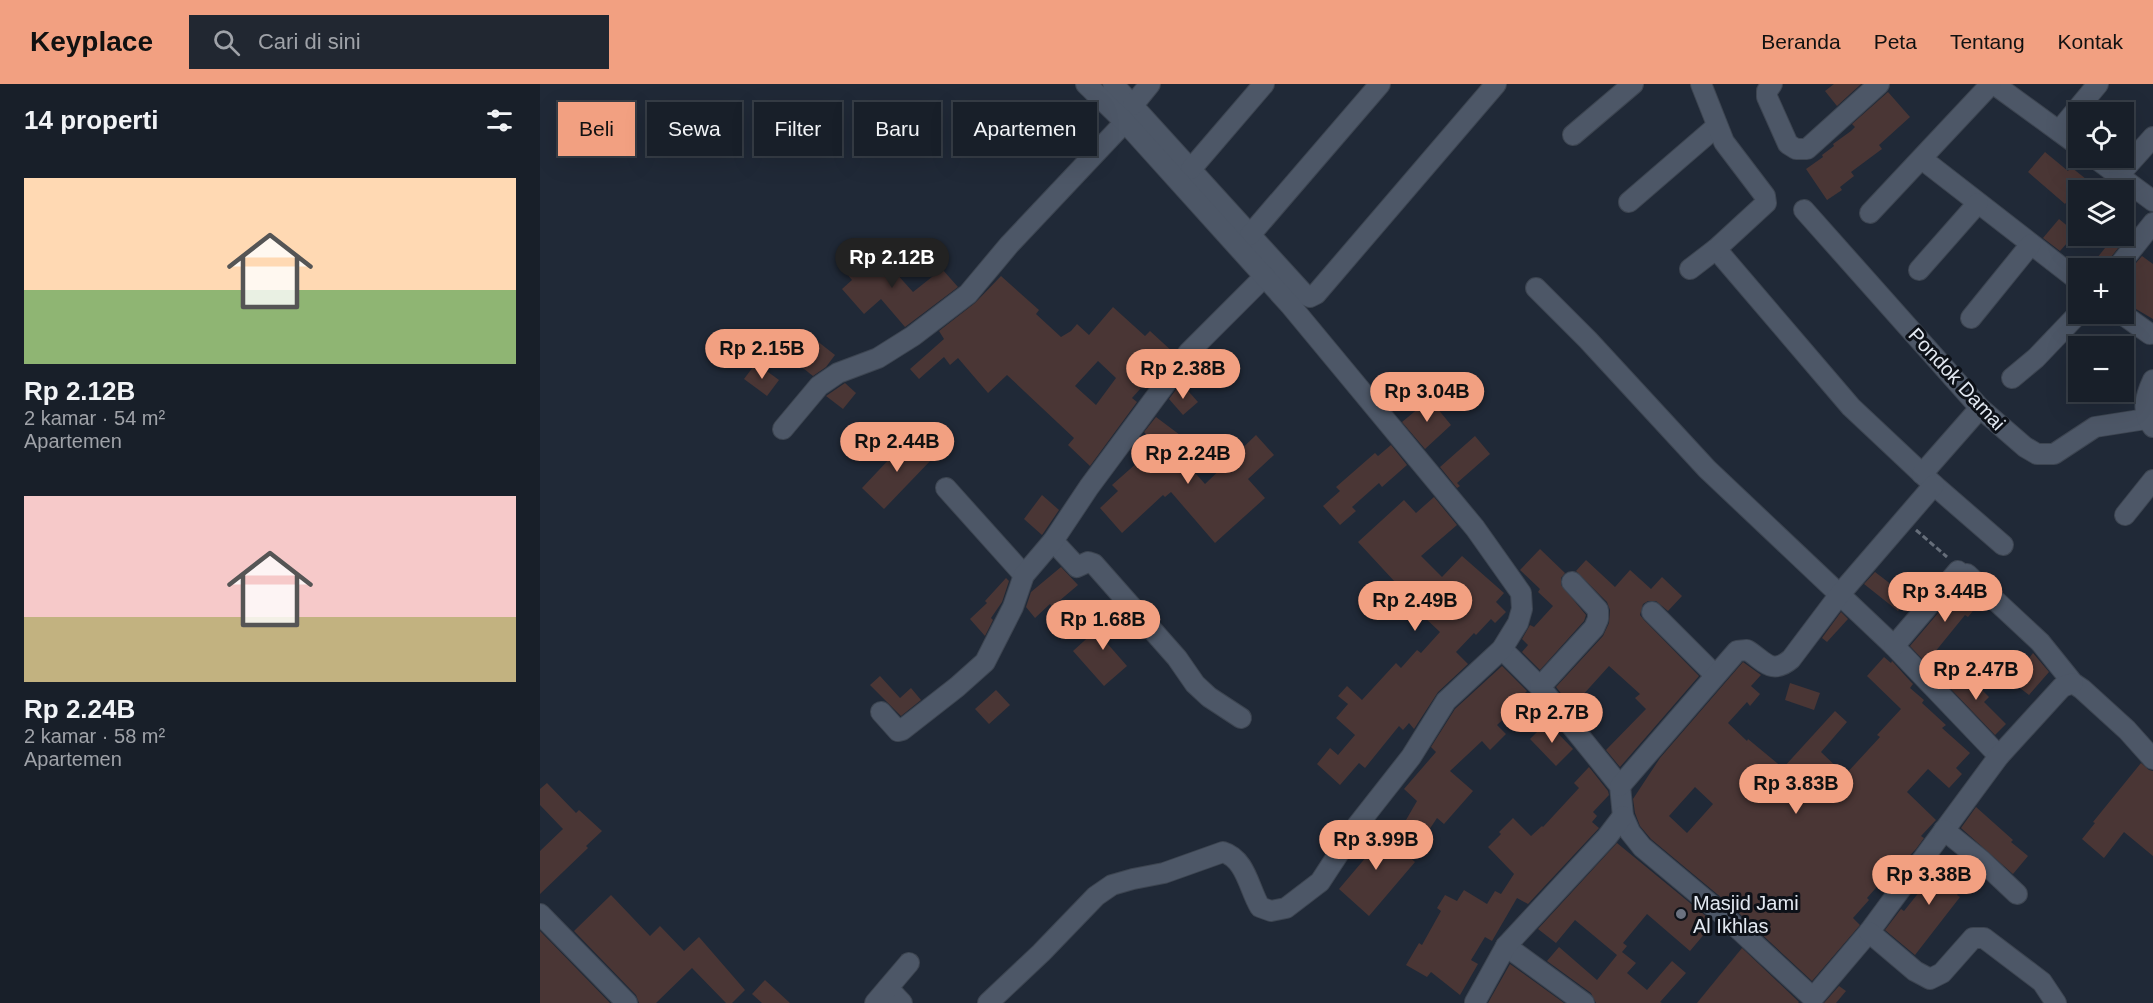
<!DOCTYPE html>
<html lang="id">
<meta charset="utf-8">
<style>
body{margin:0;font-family:Helvetica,sans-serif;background:#212731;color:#f1f3f6;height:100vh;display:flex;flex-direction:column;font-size:22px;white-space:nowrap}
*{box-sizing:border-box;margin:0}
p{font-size:20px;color:#9fa2a8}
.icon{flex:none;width:33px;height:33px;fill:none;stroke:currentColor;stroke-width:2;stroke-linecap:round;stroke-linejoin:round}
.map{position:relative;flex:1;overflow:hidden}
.side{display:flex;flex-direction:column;background:#181f29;width:540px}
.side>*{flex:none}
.banner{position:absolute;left:18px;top:18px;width:570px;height:54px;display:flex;gap:12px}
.controls{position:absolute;left:1528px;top:18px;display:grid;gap:12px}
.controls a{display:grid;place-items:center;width:66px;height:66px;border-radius:0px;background:#181f29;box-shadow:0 6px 24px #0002,0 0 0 2px #363d46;font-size:30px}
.price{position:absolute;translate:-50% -51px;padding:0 14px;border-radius:21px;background:#f2a081;color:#111;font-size:20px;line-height:39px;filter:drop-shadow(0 2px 3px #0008)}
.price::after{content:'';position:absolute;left:50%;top:36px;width:18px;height:14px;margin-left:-9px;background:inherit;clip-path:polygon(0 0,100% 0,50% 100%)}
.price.current{background:#222;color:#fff}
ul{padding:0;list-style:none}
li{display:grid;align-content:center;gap:12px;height:318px;padding:0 24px}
li span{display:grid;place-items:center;height:186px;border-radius:0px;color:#555}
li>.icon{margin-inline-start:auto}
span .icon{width:108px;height:108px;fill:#fffc;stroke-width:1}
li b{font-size:26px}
h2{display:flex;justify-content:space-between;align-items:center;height:72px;padding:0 24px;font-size:26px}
.tag{padding:0 21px;border-radius:0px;background:#181f29;box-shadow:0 6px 24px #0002,0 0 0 2px #363d46;font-size:21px;line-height:54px}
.tag.current{background:#f2a081;color:#111}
header{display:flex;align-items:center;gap:36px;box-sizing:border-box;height:84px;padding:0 30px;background:#f2a081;color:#111}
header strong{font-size:28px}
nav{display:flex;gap:33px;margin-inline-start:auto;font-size:21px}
.search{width:420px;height:54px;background:#212731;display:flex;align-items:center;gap:15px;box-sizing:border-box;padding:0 21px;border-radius:0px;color:#9fa2a8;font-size:22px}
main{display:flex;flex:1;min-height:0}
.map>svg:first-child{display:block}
.building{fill:#4a3635;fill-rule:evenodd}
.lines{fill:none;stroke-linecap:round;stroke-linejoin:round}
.minor-casing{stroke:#3d4551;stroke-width:22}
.path{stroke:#666e7a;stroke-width:3;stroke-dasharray:6 3;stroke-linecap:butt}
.minor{stroke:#4d5767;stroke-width:20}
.worship-dot{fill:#6b7280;stroke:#0d1118;stroke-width:2}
.labels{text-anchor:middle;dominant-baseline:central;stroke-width:6;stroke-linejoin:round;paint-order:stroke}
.street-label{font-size:20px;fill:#e2e8f1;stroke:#0d1118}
.poi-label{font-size:20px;fill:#e2e8f1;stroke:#0d1118;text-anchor:start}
</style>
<header>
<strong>Keyplace</strong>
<div class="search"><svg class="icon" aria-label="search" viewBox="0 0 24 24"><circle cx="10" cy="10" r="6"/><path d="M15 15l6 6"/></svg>Cari di sini</div>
<nav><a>Beranda</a><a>Peta</a><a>Tentang</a><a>Kontak</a></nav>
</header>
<main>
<section class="side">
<h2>14 properti<svg class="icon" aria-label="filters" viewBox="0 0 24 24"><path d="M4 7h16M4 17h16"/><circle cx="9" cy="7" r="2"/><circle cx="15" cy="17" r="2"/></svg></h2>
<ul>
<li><span style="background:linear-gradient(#ffd9b3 60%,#8fb573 0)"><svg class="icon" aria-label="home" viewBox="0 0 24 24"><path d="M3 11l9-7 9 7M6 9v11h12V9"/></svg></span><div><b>Rp 2.12B</b><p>2 kamar · 54 m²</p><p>Apartemen</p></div></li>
<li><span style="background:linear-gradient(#f6c9c9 65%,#c2b280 0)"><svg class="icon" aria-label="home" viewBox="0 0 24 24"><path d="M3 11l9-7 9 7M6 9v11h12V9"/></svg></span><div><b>Rp 2.24B</b><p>2 kamar · 58 m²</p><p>Apartemen</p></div></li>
</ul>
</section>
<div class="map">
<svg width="1613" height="919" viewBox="0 0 1613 919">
<rect width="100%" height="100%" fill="#202937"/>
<g class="building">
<polygon points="1294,0 1321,0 1297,22 1285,7"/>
<polygon points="1348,8 1370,33 1339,61 1342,65 1311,88 1314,92 1300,103 1302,106 1287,116 1266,85 1283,73 1282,71 1294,62 1293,60 1311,47 1315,43 1312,40"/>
<polygon points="1505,68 1528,87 1531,83 1546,95 1525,120 1488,88"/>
<polygon points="1519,135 1536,149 1520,167 1503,154"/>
<polygon points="1548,152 1582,152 1578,157 1582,159 1568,177 1565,184 1549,184 1565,164"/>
<polygon points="337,168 373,208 402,185 418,203 365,243 341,215 324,230 302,205 312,196 297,178 308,169 320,183"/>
<polygon points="1602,172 1613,180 1613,235 1584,218 1584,193"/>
<path d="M461,192L499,226L496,230L521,253L531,247L537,240L549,251L573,223L605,252L610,247L634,269L613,297L610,294L592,314L597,318L550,382L528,361L534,354L467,291L448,309L418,274L410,281L404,273L379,295L370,285L404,255L399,247L435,219ZM558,277L576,294L556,321L535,302Z"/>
<polygon points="272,253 295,271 286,283 273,292 254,277"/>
<polygon points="216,279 239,296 227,312 204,295"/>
<polygon points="305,299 316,309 303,325 286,312"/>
<polygon points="641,299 658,318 643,331 629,315"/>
<polygon points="888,313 911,341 885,365 862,338 880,323 878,321"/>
<polygon points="616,333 640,351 632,358 636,362 633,364 665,400 716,351 734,371 708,395 725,414 675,459 631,408 625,413 623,411 582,449 560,424 578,407 572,401 616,362 604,348"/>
<polygon points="935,352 950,370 917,399 920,402 917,404 900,383"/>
<polygon points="370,353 392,375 344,425 322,404"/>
<polygon points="851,361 867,381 842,403 839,399 812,423 816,427 800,441 783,422 800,407 796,403 835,369 838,372"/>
<polygon points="502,411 519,426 502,451 484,435"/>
<polygon points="894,413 917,441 881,472 902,493 922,472 964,509 956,518 966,528 955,539 951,535 936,551 934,549 916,568 928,580 898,608 874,645 869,639 863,646 859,642 825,684 819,679 800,701 777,680 790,664 798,671 815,651 796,634 808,620 798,612 807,602 822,616 856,579 861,584 877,566 881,569 900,548 865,515 868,512 818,458 864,416 876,429"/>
<polygon points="1000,465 1025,489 1021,494 1021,501 1046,531 1044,537 1000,586 982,568 988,561 982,555 990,541 994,543 1013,522 998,508 1000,505 980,486"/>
<polygon points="1046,476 1075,503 1090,486 1111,505 1122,493 1142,512 1128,527 1116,517 1108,517 1103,520 1100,531 1104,536 1159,592 1080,683 1066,666 1106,625 1095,614 1100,610 1069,582 1032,623 1016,603 1063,552 1069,539 1070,526 1067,518 1036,487"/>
<polygon points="521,483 538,501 512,523 510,520 495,534 486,523 491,508"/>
<polygon points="1335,488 1352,501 1363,488 1379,502 1358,527 1324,500"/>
<polygon points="466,494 469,497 462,518 451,534 453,536 445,552 430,535 447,519 445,517"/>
<polygon points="1422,501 1440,518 1428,533 1425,531 1386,579 1370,562"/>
<polygon points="576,528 587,541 566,558 587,582 564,602 533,567"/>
<polygon points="1301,528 1308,535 1287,558 1282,554"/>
<polygon points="1493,569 1509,588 1489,611 1467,594 1479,579 1483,582"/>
<path d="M1344,573L1351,579L1352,577L1371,598L1373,600L1370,604L1384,616L1382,619L1406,641L1402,644L1430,669L1416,684L1422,690L1409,704L1388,685L1367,708L1396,736L1381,752L1384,754L1376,765L1352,790L1350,788L1327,814L1329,816L1313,834L1320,841L1272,897L1189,820L1111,755L1100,742L1095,729L1093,715L1120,674L1203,578L1221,591L1211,602L1220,610L1210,622L1207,618L1188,639L1207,657L1208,655L1243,684L1295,627L1307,638L1281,668L1305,691L1340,653L1337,651L1361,625L1327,592ZM1155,703L1173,720L1147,749L1129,732Z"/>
<polygon points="962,582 987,607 970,624 972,627 957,641 966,650 950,666 942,657 910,687 933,707 904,740 897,734 885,752 866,736 877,717 864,705 896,668 891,663 915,625"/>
<polygon points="1422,586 1449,613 1444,618 1466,640 1455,651 1407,601"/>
<polygon points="340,592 360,614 371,604 381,616 361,632 330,601"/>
<polygon points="1250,599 1280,609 1274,626 1245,616"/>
<polygon points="456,606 470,621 449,640 435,625"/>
<polygon points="1007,638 1033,665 1016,682 990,655"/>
<polygon points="1601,679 1609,686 1613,687 1613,772 1584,748 1564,774 1542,755 1555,739 1553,738"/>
<polygon points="1049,683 1068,707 1069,711 1053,728 1057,732 1052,738 1059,744 988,820 977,814 952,857 945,853 931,876 938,880 920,911 891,888 887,893 866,881 879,859 882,861 901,827 897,824 905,811 917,817 924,806 947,820 955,807 961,810 974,790 948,763 961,750 959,748 973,734 991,752 1002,742 1003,743 1039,704 1034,699"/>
<polygon points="7,699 36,729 39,726 62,747 46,762 48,764 0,810 0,767 23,745 0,721 0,705"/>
<polygon points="1436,723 1473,756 1471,758 1488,772 1473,790 1421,744"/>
<polygon points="833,741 875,778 829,832 799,805 827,772 817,763"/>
<polygon points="1077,759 1167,833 1159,842 1166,848 1150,867 1107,830 1083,859 1087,862 1082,868 1096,879 1087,889 1107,906 1132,877 1146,889 1120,918 1122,919 1056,919 1051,909 1007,877 1019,863 1057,896 1077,871 1035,836 1016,859 998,845"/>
<polygon points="1400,773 1408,779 1410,777 1430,794 1417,811 1420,813 1375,871 1345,846 1361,825 1364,827 1380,807 1377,804"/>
<polygon points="71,811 110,852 120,842 144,867 159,853 205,906 192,919 186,919 152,884 116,919 99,919 96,911 34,847"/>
<polygon points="0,847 70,919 0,919"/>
<polygon points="1202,864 1259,918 1258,919 1157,919"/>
<polygon points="970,880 1024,919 948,919"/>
<polygon points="225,896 250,919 222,919 212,910"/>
<polygon points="1299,902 1306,907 1296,919 1284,919"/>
</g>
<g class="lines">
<defs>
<g id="minor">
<polyline points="573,0 764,210 770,213 776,210 956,0"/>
<polyline points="1232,0 1227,7 1227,13 1248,60 1256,65 1267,65 1339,0"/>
<polyline points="1454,0 1539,62"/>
<polyline points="593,21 610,0"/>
<polyline points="1519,47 1558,0"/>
<polyline points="1033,51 1093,0"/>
<polyline points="1555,74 1613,117"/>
<polyline points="1382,75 1539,197"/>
<polyline points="651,85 724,0"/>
<polyline points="1579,91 1613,53"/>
<polyline points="1089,118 1177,42"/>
<polyline points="1264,126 1440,324 1485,363 1497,370 1514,370 1555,343 1606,335"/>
<polyline points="1330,129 1451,0"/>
<polyline points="710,151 840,0"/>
<polyline points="1176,165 1311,323 1394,401 1463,461"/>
<polyline points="1577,184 1613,139"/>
<polyline points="1150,185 1176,165 1226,119 1225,112 1184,58 1161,0"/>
<polyline points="1379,186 1438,119"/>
<polyline points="996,204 1048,256 1167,385 1354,562 1459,672"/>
<polyline points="1582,230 1610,250"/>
<polyline points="1431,234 1491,160"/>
<polyline points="1472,294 1496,274 1539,229"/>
<path d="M1613,296C1605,313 1601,329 1613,343"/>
<polyline points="243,345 279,302 298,289 338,274 373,252 428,210 469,161 585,38"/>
<polyline points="1382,390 1440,324"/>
<polyline points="406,404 484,491"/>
<polyline points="1585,431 1613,396"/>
<polyline points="513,457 537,483 548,478 554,480 637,574 655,600 669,613 701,634"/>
<polyline points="1427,490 1500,558 1533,599 1542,605 1587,646 1613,675"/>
<polyline points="1112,528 1175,591"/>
<polyline points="1354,562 1418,487"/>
<polyline points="962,565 1000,603 1080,702 1083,732 1090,748 1102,763 1181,829 1273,914 1329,848 1459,672 1522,603 1533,599"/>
<polyline points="1000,603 1054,544 1058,535 1058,526 1032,498"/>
<polyline points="341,628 358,647 362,646 417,603 445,578 473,523 484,491 513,457 549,403 649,268 725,192"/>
<path d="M1080,702L1197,567L1207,566C1224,576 1231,592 1251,575L1300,510L1394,401"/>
<polyline points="1404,746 1441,776 1477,810"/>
<polyline points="0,830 87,919"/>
<polyline points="1329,848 1375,887 1390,895 1402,889 1433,854 1444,854 1502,898 1516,919"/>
<polyline points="966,862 1044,919"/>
<polyline points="348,904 362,919"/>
<polyline points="935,918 966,862 1067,753 1083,732"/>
<polyline points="335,919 369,879"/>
<path d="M448,919L501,869L556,812L572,801L593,795L624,789L683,768C706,775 709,805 720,823L731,827L746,824L780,798L816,743L871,673L906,617L962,565L978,539L982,525L981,509L935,444L751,222L585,38L546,0"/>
</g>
</defs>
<use href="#minor" class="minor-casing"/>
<polyline class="path" points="1376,446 1407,473"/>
<use href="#minor" class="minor"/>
</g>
<circle class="worship-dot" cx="1141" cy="830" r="6"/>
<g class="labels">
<g class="street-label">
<text transform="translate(1417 295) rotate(47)">Pondok Damai</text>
</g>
<g class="poi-label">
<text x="1153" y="819">Masjid Jami<tspan x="1153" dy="23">Al Ikhlas</tspan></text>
</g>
</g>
</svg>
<div class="controls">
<a><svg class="icon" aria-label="locate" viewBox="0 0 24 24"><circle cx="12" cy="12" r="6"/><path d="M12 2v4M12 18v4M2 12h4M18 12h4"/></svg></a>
<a><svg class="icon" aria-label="layers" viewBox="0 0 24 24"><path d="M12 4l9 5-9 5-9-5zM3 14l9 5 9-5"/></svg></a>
<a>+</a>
<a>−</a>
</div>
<b class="price current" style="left:352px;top:205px">Rp 2.12B</b>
<b class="price" style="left:222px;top:296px">Rp 2.15B</b>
<b class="price" style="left:643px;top:316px">Rp 2.38B</b>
<b class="price" style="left:887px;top:339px">Rp 3.04B</b>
<b class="price" style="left:357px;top:389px">Rp 2.44B</b>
<b class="price" style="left:648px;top:401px">Rp 2.24B</b>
<b class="price" style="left:1405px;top:539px">Rp 3.44B</b>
<b class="price" style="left:875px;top:548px">Rp 2.49B</b>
<b class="price" style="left:563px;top:567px">Rp 1.68B</b>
<b class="price" style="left:1436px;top:617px">Rp 2.47B</b>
<b class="price" style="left:1012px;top:660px">Rp 2.7B</b>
<b class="price" style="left:1256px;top:731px">Rp 3.83B</b>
<b class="price" style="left:836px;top:787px">Rp 3.99B</b>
<b class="price" style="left:1389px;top:822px">Rp 3.38B</b>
<div class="banner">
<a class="tag current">Beli</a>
<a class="tag">Sewa</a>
<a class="tag">Filter</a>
<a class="tag">Baru</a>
<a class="tag">Apartemen</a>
</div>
</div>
</main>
